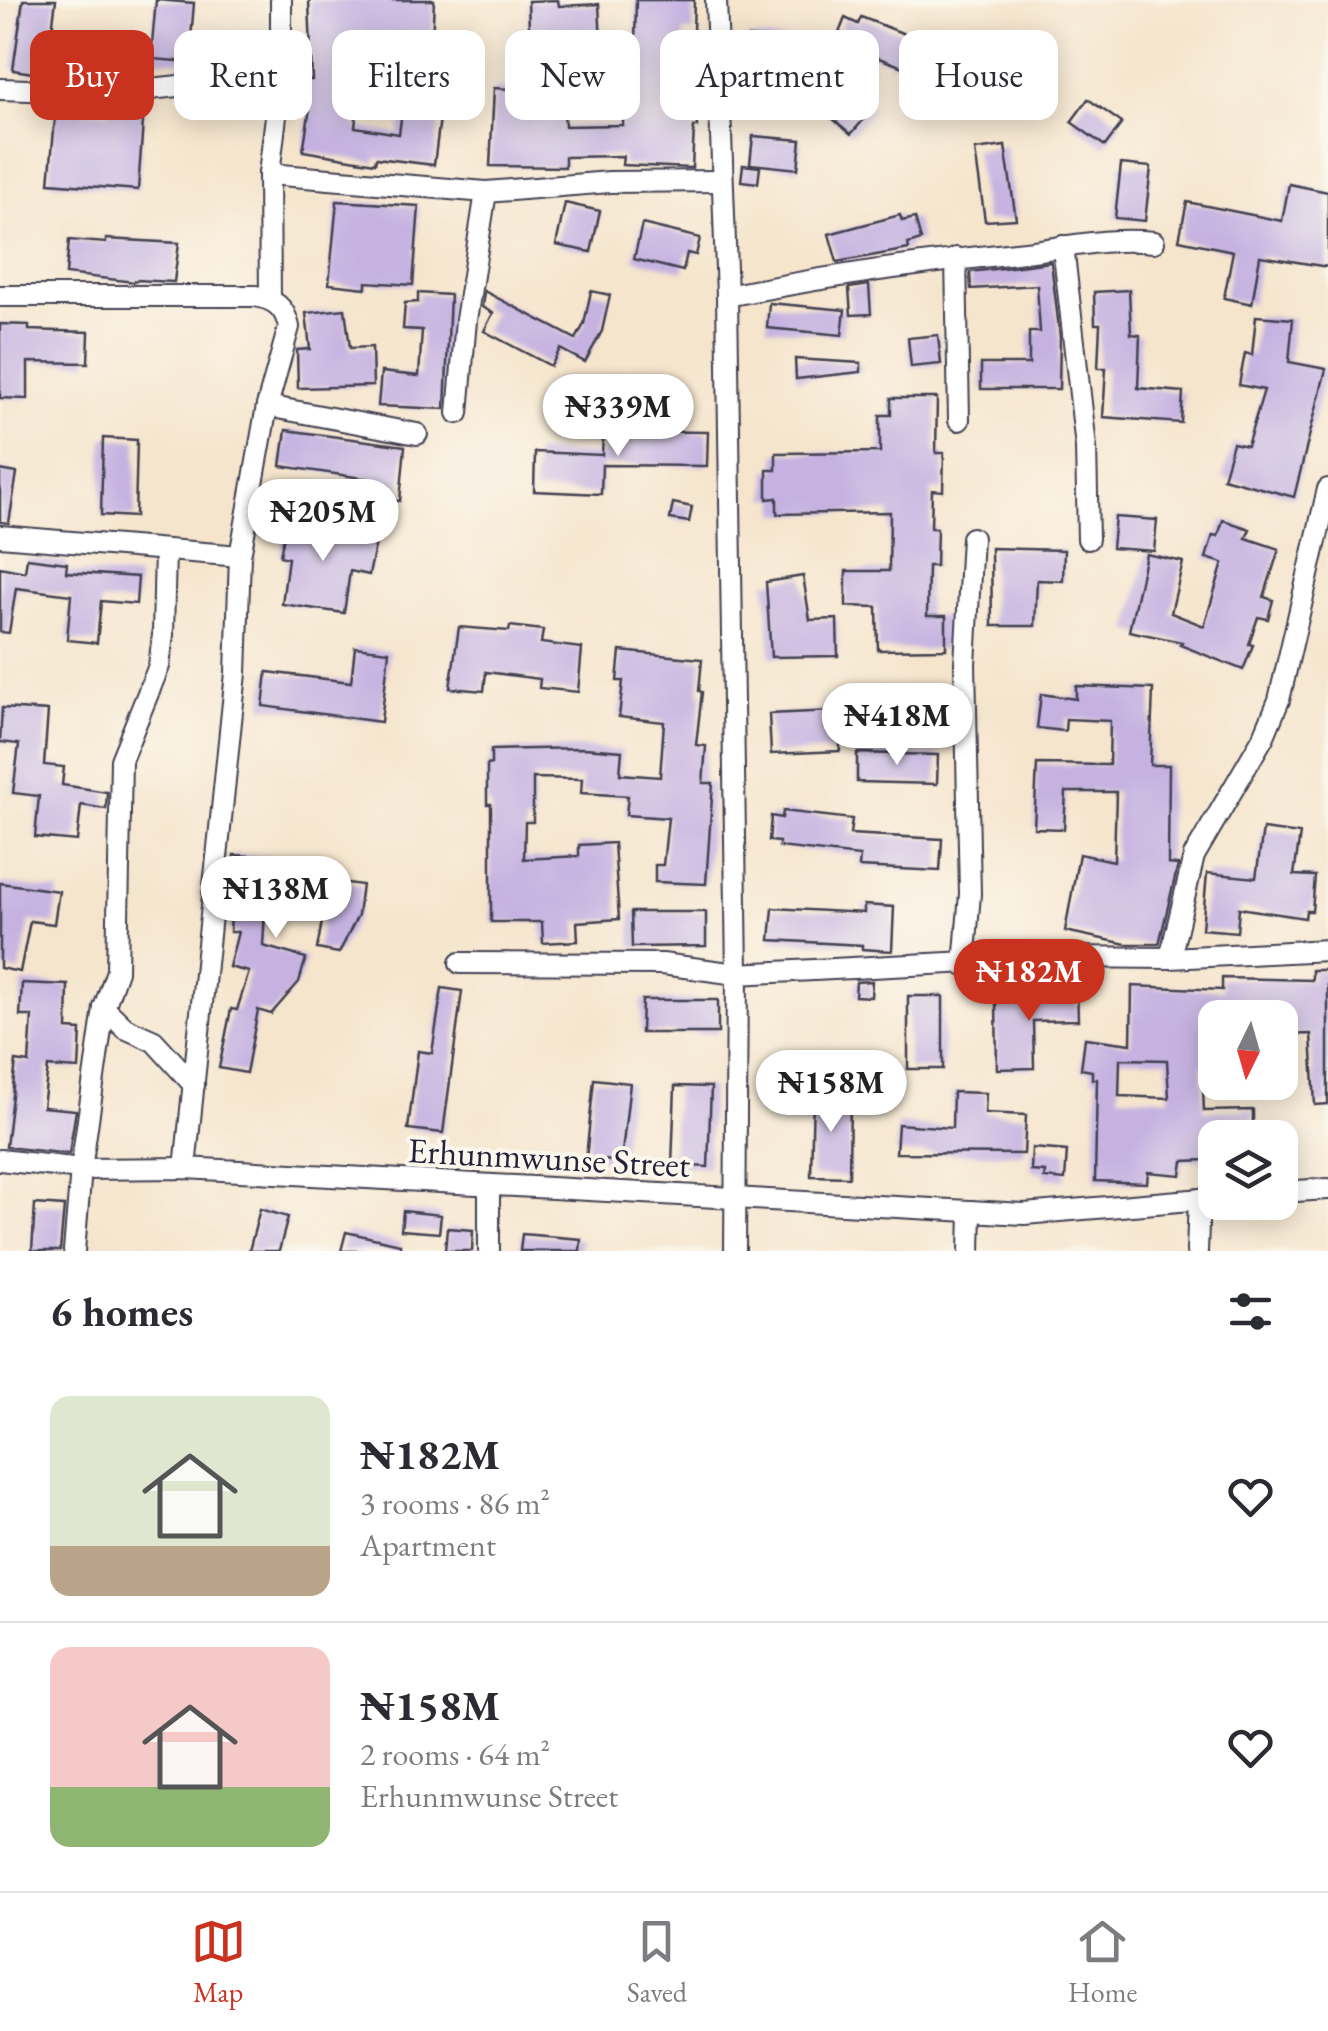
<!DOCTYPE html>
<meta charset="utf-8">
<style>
body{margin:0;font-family:"EB Garamond",serif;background:#f2f2f3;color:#2b2b33;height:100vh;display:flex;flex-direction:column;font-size:38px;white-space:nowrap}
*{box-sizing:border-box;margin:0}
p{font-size:32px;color:#7c7c81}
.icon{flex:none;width:55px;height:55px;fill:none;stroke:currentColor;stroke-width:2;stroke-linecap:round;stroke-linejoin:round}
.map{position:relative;height:1251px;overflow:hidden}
.panel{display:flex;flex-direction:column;background:#fff;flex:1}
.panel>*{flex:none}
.guide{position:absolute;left:30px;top:30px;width:1270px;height:90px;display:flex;gap:20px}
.needle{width:65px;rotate:185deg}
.tools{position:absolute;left:1198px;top:1000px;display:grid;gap:20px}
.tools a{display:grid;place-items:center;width:100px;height:100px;border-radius:20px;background:#fff;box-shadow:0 5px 25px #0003;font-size:50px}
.price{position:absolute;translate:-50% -85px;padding:0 22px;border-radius:35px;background:#fff;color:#222;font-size:32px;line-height:65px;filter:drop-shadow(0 2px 5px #0008)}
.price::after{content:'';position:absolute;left:50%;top:60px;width:30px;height:22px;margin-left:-15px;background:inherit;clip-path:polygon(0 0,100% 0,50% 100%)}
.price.on{background:#c8321e;color:#fff}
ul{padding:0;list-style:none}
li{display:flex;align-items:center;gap:30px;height:250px;padding:0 50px}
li+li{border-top:2px solid #e1e1e2}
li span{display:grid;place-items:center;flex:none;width:280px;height:200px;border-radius:20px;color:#555}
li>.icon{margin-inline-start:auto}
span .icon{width:120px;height:120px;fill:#fffc;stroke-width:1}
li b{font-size:42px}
h2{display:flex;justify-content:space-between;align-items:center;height:120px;padding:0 50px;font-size:42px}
.tag{padding:0 35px;border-radius:20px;background:#fff;box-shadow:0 5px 25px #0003;font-size:35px;line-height:90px}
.tag.on{background:#c8321e;color:#fff}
.menu{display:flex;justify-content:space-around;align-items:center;height:140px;border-top:2px solid #e1e1e2;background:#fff;font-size:28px;color:#7c7c81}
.menu a{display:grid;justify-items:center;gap:5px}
.menu .on{color:#c8321e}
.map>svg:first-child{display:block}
.building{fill:#c5b2e1;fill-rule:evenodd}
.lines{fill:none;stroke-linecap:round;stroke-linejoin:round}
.street-casing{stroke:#423f51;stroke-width:24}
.street{stroke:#fff;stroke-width:20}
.labels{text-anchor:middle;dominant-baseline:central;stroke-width:8;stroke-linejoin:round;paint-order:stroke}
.street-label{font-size:35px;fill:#22223b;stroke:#fbf7ec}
</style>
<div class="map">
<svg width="1328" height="1251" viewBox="0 0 1328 1251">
<rect width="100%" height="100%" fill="#fbf7ec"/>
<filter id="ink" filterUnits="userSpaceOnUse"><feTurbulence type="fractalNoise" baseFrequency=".01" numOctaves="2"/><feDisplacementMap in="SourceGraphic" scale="20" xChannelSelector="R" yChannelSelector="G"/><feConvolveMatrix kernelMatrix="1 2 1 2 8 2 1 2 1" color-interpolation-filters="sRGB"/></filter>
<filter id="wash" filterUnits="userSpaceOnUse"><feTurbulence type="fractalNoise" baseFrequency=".0048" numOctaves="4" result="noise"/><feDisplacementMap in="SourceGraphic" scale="40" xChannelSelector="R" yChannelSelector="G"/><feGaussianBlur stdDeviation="2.25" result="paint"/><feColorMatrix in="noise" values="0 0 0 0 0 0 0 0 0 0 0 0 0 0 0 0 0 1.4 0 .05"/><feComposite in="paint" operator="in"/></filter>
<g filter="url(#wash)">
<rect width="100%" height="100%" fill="#f5e5cd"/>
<g id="blocks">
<g class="building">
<polygon points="23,0 56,0 46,75 13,70"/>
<polygon points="156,0 194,3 189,62 141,58 140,72 112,70 113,56 102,55 103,41 152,44"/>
<path d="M309,0H434L430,84L444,86L434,165L376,158L375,163L303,151L310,108H304L307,80H312ZM362,64L397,66V73L407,74L399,134L355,127Z"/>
<polygon points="558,0 559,6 599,4 601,45 560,48 565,126 623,125 623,45 635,45 636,0 694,0 693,32 684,32 682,95 696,95 697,127 694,127 692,168 622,165 623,156 565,157 565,167 490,166 494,88 531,90 528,1"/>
<polygon points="861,17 928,43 916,72 849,47 852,38 839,33 845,18 858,24"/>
<polygon points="748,37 812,42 810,82 816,82 813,112 744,105"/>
<polygon points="848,88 873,109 851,134 826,113"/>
<polygon points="1088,99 1122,123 1105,146 1071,122"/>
<polygon points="109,107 144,108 138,190 49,183 56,108 108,112"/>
<polygon points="753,136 801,140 798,169 750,164"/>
<polygon points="1005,146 1016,219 985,221 975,150"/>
<polygon points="1121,164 1151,167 1145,221 1115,218"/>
<polygon points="743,165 760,167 758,183 741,181"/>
<polygon points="1289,184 1328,192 1328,267 1260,256 1252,304 1224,298 1233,251 1179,240 1187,202 1282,221"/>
<polygon points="337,201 419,206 413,285 366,282 366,288 329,284"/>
<polygon points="565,203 600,211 591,252 556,245"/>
<polygon points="900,215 902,221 915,218 921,240 908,244 909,249 837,262 829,234"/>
<polygon points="642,224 700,238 696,255 687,253 683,271 634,259"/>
<polygon points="106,239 179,243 174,282 136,280 134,282 66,274 69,240 106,243"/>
<polygon points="1051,262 1060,337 1059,389 981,389 981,364 1029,364 1029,332 1040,332 1037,285 971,289 970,272"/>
<polygon points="869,285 871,314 851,315 849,288"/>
<polygon points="1129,290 1131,334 1140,335 1138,388 1183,392 1181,423 1103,417 1106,368 1098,368 1100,324 1095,324 1094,292"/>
<polygon points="484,291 576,339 584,324 591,291 610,295 602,331 585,362 560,349 551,366 484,331 493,313 482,307"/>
<polygon points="418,293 450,295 445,409 378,406 381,372 419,376 422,330 403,329 405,303 418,302"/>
<polygon points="769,303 845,310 842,335 767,328"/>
<polygon points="345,309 350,348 372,347 373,386 298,388 297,350 310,349 306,313"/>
<polygon points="1256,316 1293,319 1289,362 1326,369 1294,497 1223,478 1233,443 1247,446 1264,390 1239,385 1245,353 1252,355"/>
<polygon points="0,324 29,325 29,330 89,332 88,363 28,362 28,399 0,398"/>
<polygon points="938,335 941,364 911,367 908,338"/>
<polygon points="795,359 861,363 861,372 796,379"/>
<polygon points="891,398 937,398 936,453 944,453 943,491 932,490 931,528 937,528 936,566 928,566 927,616 946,616 946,649 878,650 877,607 846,606 846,571 889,571 890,512 777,514 777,498 767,499 767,470 776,470 776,453 880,452 880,415 891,415"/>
<polygon points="286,430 405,446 400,501 367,498 369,479 281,466"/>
<polygon points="626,431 708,432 707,466 602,465 601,494 534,491 535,452 602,455 603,435 626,437"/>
<polygon points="103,438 137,440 135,517 101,515"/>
<polygon points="0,470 17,473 9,523 0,522"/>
<polygon points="673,503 692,507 689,522 670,519"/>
<polygon points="1115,517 1157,520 1154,551 1112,548"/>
<polygon points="287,519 377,537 369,575 350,571 344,613 282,604 288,558 280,556"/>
<polygon points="1223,520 1250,529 1246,538 1279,549 1264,597 1273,600 1268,619 1258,617 1249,644 1253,645 1243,670 1180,645 1182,642 1129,631 1146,554 1183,562 1171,613 1204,626 1223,563 1206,558 1213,535 1218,536"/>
<polygon points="991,548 1064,550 1063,581 1037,580 1035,626 992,626"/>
<polygon points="27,558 67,563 66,572 138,577 136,604 101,601 97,643 67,640 71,595 16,588 9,633 0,632 0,567 25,572"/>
<polygon points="803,576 810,620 837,619 838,656 771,657 766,582"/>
<polygon points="510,626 543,630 541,643 582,648 578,692 539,688 540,679 486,672 484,691 450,688 459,627 509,631"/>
<polygon points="355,647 389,651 381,722 263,706 267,672 351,682"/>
<polygon points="620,651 702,659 699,691 702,692 696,745 706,746 703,783 713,783 706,884 655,882 655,865 663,865 668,818 626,815 628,796 581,793 582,779 533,778 533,822 525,822 524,859 579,856 579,845 614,843 619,919 577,922 578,941 543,943 542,922 491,922 491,804 487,804 487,765 491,764 491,750 584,748 622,751 620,774 660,777 664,722 619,717 623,681 617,681"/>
<polygon points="1076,686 1153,689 1150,765 1169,765 1168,864 1178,865 1159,944 1126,944 1065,931 1079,854 1114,861 1116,792 1066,792 1064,829 1034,828 1037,764 1109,765 1110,721 1066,719 1065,731 1037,728 1041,694 1076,699"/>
<polygon points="2,708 48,711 44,765 64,767 62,785 107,792 106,809 81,805 77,841 35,837 39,796 13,793 19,744 0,742"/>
<polygon points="833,711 834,722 839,722 840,751 771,754 769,714"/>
<polygon points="857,753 938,755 937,784 857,782"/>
<polygon points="783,811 852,819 850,834 942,839 940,871 859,867 860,856 779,847 779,842 769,841 771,816 782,818"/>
<polygon points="1263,829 1300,834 1294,875 1315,876 1312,911 1306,911 1305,918 1239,908 1237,932 1202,929 1207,873 1256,878"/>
<polygon points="234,855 276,858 276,873 362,885 358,915 339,953 317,949 323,916 265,910 263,946 306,958 299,982 271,1014 258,1010 246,1073 219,1068 231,1009 237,1010 249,972 229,967 238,932 230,932"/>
<polygon points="0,883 59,891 54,924 30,921 20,972 0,968"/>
<polygon points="864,905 894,907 892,951 862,949 862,945 770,940 773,908 864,913"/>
<polygon points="631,912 706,912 706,946 632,947"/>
<path d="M1312,970H1328V1104L1315,1105L1311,1034L1280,1035V1018H1213L1212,1066H1202L1204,1111L1253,1110V1138H1206L1207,1160L1183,1161L1181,1175L1148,1172L1147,1183L1095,1181L1097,1079H1092V1071L1081,1069L1085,1038L1131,1044L1132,986L1222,990V978L1312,980ZM1120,1059L1167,1060L1169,1098L1119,1096Z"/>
<polygon points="872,981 871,997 855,996 856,982"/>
<polygon points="22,983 68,985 67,1029 81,1030 79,1069 48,1067 43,1107 76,1110 69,1154 6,1147 16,1061 29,1063 32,1016 20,1016"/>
<polygon points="1077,986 1078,1020 1033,1021 1034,1068 997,1069 996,999 1054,997 1054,987"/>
<polygon points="442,988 462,991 443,1133 408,1129 418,1051 432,1053"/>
<rect x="908" y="996" width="35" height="73"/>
<polygon points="642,1000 718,1000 718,1033 641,1033"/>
<polygon points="594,1079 630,1083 621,1162 586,1158"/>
<polygon points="675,1086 711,1087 708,1167 672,1165"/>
<polygon points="953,1092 986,1093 985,1113 1026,1115 1024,1154 896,1153 898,1124 952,1128"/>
<polygon points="813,1094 850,1094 849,1177 811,1176"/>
<polygon points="1032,1148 1067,1151 1065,1180 1044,1178 1045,1172 1031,1171"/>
<polygon points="35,1204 64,1206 60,1251 32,1251"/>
<polygon points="260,1209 288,1217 279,1251 249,1251"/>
<polygon points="403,1211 441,1215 439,1233 401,1230"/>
<polygon points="447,1228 473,1230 472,1251 445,1251"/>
<polygon points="346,1232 400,1244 400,1251 341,1251"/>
<polygon points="522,1234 581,1239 580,1251 520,1251"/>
</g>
</g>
</g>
<g filter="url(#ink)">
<use href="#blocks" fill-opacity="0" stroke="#423f51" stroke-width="2.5"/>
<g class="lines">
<defs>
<g id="street">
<polyline points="716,0 727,296 737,974 735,1251"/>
<polyline points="0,89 113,93 281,75"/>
<polyline points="269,174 486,192 610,182 721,181"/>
<polyline points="1063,246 1086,447 1088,539"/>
<polyline points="956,258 959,420"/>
<path d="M0,296H255C274,299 285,307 289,327L267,406L240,556L236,673L185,1168"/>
<path d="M727,296C823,277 919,263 1016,253C1063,248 1107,237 1154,242"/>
<polyline points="270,298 269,174 281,75 281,0"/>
<polyline points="267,406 417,434"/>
<polyline points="458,413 466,320 486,192"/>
<polyline points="0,536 240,556"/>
<polyline points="1170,958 1194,856 1264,736 1279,700 1328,489"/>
<polyline points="460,963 662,964 737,974 1065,957 1170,958 1328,950"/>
<polyline points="964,965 970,894 965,664 972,538"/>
<polyline points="104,1008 125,1028 154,1041 194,1085"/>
<polyline points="0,1160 81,1169 185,1168 1024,1214 1215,1198"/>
<polyline points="1280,1192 1328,1189"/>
<polyline points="74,1251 81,1169 104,1008 117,971 121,760 159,666 163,635 165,550"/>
<polyline points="489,1251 489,1185"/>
<polyline points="970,1251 971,1211"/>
<polyline points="1197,1251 1199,1199"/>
</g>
</defs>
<use href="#street" class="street-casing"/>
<use href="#street" class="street"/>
</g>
</g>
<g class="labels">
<g class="street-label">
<text transform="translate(549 1157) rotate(3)">Erhunmwunse Street</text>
</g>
</g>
</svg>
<div class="tools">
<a><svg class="needle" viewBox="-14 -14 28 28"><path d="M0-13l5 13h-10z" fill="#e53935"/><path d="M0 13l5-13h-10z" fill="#7c7c81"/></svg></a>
<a><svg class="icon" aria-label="layers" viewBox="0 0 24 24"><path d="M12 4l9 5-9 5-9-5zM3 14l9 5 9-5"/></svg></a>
</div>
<b class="price" style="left:618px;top:459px">₦339M</b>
<b class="price" style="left:323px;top:564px">₦205M</b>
<b class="price" style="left:897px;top:768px">₦418M</b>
<b class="price" style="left:276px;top:941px">₦138M</b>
<b class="price on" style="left:1029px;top:1024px">₦182M</b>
<b class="price" style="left:831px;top:1135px">₦158M</b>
<div class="guide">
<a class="tag on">Buy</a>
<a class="tag">Rent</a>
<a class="tag">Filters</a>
<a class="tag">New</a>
<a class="tag">Apartment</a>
<a class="tag">House</a>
</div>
</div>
<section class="panel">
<h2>6 homes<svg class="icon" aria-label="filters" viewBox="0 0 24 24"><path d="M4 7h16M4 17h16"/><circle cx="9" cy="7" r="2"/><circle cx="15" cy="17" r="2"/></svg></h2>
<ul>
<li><span style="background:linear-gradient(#dfe7d0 75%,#b9a48a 0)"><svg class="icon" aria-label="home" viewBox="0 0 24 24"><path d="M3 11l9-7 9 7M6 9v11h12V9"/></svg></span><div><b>₦182M</b><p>3 rooms · 86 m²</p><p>Apartment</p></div><svg class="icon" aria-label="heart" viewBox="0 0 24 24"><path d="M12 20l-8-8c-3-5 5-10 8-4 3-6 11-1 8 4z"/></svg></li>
<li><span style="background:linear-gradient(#f6c9c9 70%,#8fb573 0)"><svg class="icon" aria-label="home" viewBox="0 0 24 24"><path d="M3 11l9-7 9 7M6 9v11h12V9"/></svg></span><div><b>₦158M</b><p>2 rooms · 64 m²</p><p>Erhunmwunse Street</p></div><svg class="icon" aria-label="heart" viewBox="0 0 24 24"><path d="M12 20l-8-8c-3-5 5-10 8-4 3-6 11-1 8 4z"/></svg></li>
</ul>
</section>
<nav class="menu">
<a class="on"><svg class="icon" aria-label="map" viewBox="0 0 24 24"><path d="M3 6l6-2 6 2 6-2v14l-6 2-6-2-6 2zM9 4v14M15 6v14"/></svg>Map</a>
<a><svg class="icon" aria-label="saved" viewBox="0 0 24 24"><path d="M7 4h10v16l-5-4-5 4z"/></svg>Saved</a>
<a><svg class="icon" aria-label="home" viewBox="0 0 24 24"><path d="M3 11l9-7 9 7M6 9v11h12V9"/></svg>Home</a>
</nav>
